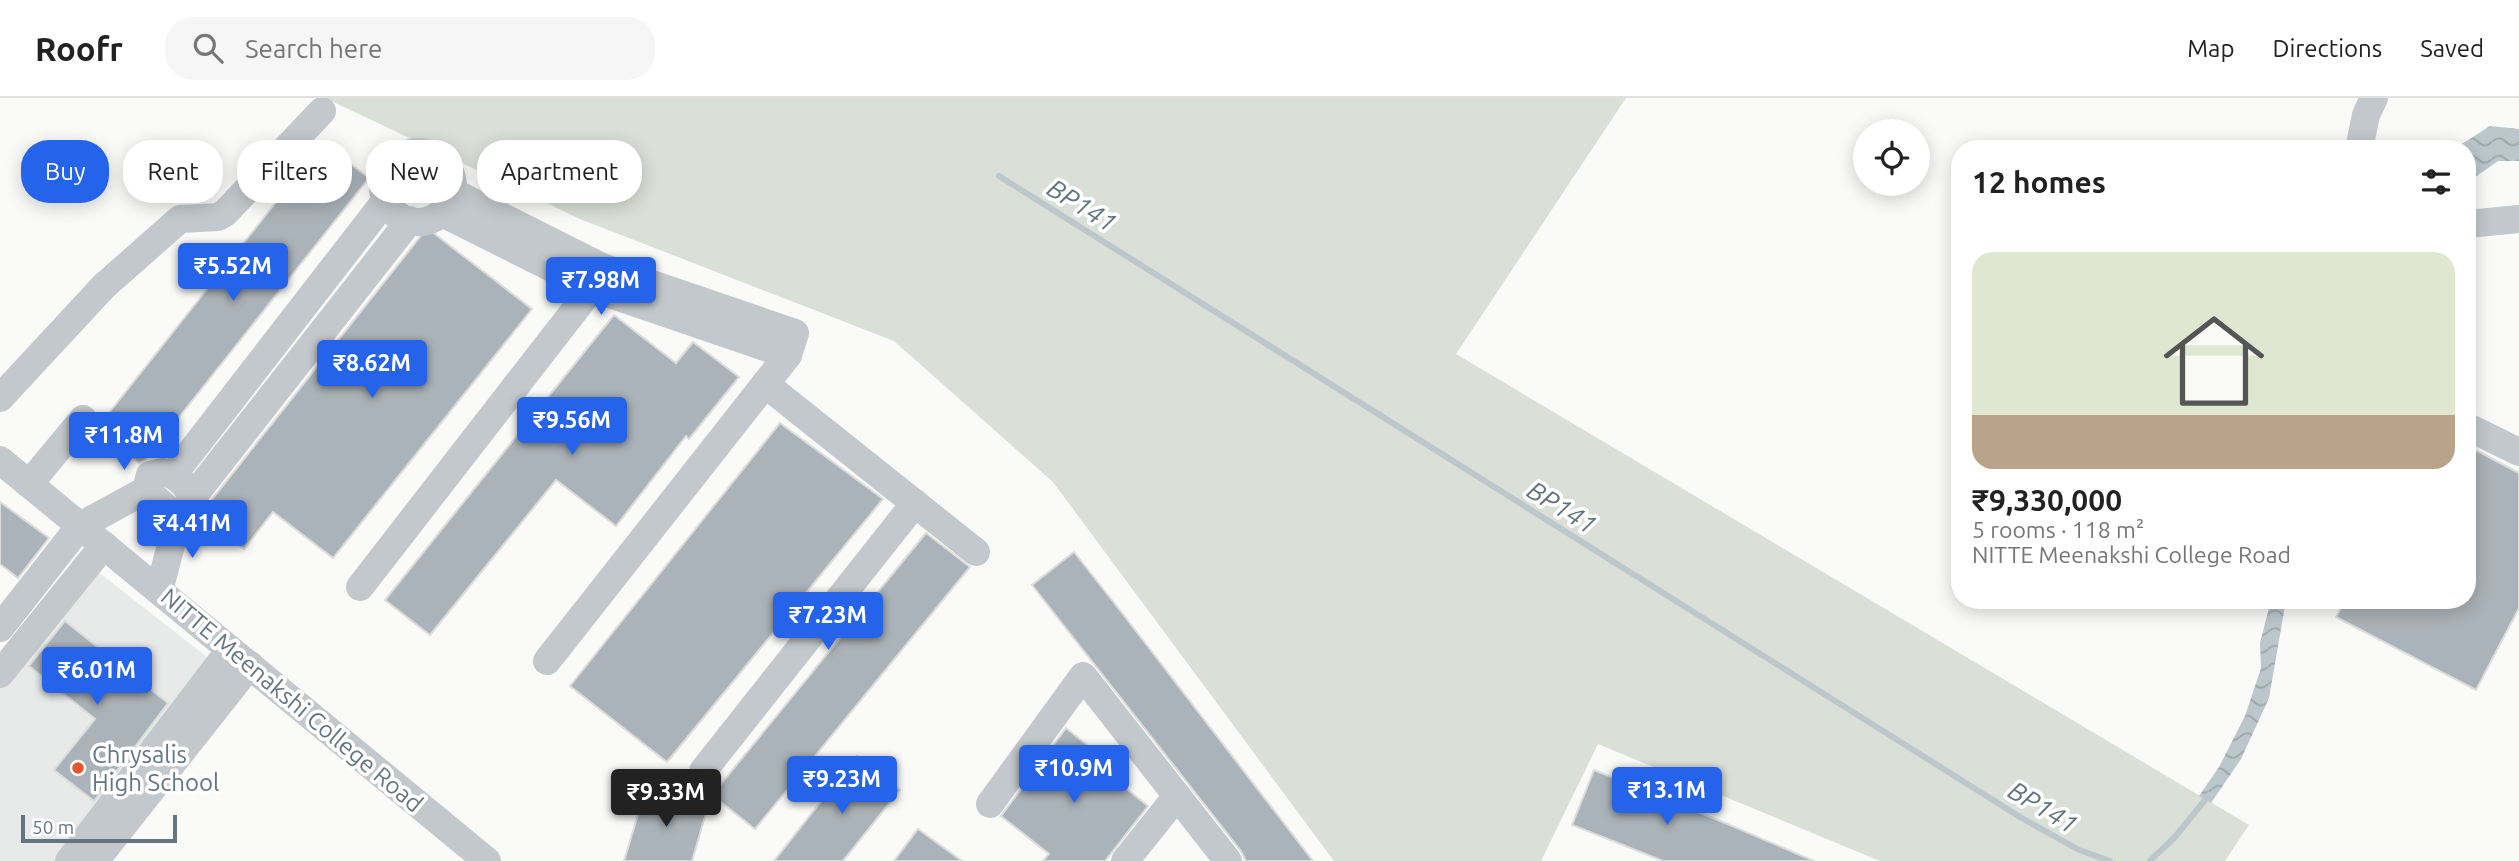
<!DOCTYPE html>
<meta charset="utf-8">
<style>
body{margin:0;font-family:Ubuntu,sans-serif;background:#f6f6f6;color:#222;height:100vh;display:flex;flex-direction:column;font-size:26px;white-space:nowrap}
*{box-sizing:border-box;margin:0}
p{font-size:23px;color:#767676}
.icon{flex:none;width:38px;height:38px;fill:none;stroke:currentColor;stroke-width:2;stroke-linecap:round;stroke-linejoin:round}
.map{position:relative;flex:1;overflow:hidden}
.sheet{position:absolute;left:1951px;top:42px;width:525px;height:469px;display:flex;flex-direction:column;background:#fff;border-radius:28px;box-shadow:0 4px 18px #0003}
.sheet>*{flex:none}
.top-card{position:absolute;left:21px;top:42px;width:665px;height:63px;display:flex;gap:14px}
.tools{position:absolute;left:1853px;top:21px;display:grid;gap:14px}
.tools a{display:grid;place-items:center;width:77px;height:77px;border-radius:50%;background:#fff;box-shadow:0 4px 18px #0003;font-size:35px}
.scale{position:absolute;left:21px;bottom:18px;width:156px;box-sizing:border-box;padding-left:7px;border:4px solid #657683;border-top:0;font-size:19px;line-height:24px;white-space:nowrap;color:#657683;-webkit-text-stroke:5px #fff;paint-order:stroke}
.price{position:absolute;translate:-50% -60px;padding:0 16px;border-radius:7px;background:#2563eb;color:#fff;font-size:23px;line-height:46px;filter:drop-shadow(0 2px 4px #0008)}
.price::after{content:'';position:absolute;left:50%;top:42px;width:21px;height:16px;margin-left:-10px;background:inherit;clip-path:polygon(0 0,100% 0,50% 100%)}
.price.current{background:#222;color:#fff}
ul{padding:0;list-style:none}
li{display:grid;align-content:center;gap:14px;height:371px;padding:0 21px}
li+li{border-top:2px solid #e0e0e0}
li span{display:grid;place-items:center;height:217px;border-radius:21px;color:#555}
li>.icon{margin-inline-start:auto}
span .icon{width:126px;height:126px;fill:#fffc;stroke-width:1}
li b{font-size:30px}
h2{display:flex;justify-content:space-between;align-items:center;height:84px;padding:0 21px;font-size:30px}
.pill{padding:0 24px;border-radius:28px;background:#fff;box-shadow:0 4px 18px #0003;font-size:24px;line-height:63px}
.pill.current{background:#2563eb;color:#fff}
header{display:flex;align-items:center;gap:42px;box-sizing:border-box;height:98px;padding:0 35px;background:#fff;border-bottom:2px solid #e0e0e0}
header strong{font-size:33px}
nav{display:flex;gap:38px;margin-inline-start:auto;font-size:24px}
.search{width:490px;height:63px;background:#f6f6f6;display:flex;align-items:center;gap:18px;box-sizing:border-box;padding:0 24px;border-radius:28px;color:#767676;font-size:26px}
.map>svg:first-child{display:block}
.built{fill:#e8e9e9}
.green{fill:#dadfd7}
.water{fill:url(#water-waves)}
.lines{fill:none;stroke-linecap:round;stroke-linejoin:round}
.stream{stroke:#bbc7cb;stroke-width:6}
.building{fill:#aab3b9;stroke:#dcdcda;stroke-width:2}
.minor{stroke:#c3c8cc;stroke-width:28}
.poi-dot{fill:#e4572e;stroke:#fff;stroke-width:2.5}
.labels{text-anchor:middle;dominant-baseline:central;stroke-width:7;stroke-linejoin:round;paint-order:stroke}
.street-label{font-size:24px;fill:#657683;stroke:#fff}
.poi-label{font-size:24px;fill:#657683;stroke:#fff;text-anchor:start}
.water-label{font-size:26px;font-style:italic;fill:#60757c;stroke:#fff}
</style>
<header>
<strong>Roofr</strong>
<div class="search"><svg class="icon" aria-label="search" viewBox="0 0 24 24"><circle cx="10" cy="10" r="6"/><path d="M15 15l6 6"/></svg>Search here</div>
<nav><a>Map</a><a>Directions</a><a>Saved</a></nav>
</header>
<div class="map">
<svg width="2519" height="763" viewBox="0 0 2519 763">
<defs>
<pattern id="water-waves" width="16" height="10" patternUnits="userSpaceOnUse" patternTransform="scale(1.75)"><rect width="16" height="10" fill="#bbc7cb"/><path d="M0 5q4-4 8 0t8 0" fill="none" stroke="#9ca6aa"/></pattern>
</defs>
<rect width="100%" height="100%" fill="#fafaf8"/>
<polygon class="built" points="79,459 230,577 82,763 0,763 0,559"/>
<polygon class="green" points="325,0 1626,0 1456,256 2249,727 2225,763 1880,763 1598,646 1541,763 1334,763 1053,384 894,243 580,121"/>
<g class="water">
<polygon points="2490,28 2519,31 2519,63 2498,63 2468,84 2468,51 2454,51"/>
<polygon points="2271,502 2286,502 2269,600 2241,661 2211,705 2199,698 2219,669 2245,618 2261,570 2260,545"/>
</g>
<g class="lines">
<g class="stream">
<polyline points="999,78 2020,719 2079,752 2110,763"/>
<polyline points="2150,763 2175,739 2209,697"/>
</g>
</g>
<g class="building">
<polygon points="323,45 369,80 145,362 139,365 97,330"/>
<polygon points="427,130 532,211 333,460 273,414 244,451 206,422 210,404"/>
<polygon points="614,217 676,265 693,244 739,279 689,341 686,338 616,428 556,382 430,537 385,502"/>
<polygon points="780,325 883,401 667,664 570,588"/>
<polygon points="2468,348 2519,375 2519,510 2476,592 2336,519 2345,502 2468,502"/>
<polygon points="0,404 49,440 18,480 0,466"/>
<polygon points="926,435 970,469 755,731 712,697"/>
<polygon points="1074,454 1122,515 1313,763 1246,763 1241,753 1032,487"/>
<polygon points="65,523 168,605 94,703 54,672 95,621 29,568"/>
<polygon points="1066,630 1103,660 1097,667 1148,708 1105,763 1043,763 1049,756 1001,718"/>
<polygon points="857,658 900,692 843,763 774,763"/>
<polygon points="1594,672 1718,722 1814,763 1663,763 1618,745 1572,727"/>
<polygon points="646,690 708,708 692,763 624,763"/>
<polygon points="918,731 962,763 894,763"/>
</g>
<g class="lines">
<g class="minor">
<polyline points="2359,51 2366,17 2374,0"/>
<circle cx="418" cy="89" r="35"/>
<polyline points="453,94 602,169 795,235 788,257 547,563"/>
<polyline points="442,115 592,190 788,257"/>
<polyline points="2468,126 2519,121"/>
<polyline points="765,286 976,454"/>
<polyline points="0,300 104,188 180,121 218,119 225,115 322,13"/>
<polyline points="2468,329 2519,354"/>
<polyline points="0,362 487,763"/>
<path d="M163,374C182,379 191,391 194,411L186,418L178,420L146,392L150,377Z"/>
<polyline points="173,377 386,102"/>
<polyline points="29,386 83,321"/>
<polyline points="192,400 410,122"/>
<polyline points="360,489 592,190 602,169"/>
<polyline points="159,493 178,420"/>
<polyline points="0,530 80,428 146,392"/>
<polyline points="0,576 104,447"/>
<polyline points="703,673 915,405"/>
<polyline points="990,706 1083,578 1228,763"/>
<polyline points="69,763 230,552"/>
<polyline points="95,763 250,567"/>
<polyline points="1125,763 1177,698"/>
</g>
</g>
<circle class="poi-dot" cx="78" cy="670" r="7"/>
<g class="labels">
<g class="street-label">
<text transform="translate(292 602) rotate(40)">NITTE Meenakshi College Road</text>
</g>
<g class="poi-label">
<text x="92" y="656">Chrysalis<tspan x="92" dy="28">High School</tspan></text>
</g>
<g class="water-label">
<text transform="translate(1082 107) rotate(32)">BP141</text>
<text transform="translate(1562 409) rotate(32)">BP141</text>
<text transform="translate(2043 709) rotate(31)">BP141</text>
</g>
</g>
</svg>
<div class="tools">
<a><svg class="icon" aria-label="locate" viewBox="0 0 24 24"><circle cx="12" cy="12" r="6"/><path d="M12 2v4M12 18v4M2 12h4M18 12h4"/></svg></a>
</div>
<div class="scale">50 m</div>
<b class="price" style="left:233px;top:205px">₹5.52M</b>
<b class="price" style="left:601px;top:219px">₹7.98M</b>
<b class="price" style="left:372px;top:302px">₹8.62M</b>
<b class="price" style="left:572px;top:359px">₹9.56M</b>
<b class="price" style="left:124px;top:374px">₹11.8M</b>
<b class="price" style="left:192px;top:462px">₹4.41M</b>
<b class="price" style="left:828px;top:554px">₹7.23M</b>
<b class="price" style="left:97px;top:609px">₹6.01M</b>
<b class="price" style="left:1074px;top:707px">₹10.9M</b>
<b class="price" style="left:842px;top:718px">₹9.23M</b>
<b class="price" style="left:1667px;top:729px">₹13.1M</b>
<b class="price current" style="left:666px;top:731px">₹9.33M</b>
<div class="top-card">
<a class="pill current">Buy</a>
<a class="pill">Rent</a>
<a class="pill">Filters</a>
<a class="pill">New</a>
<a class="pill">Apartment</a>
</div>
<section class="sheet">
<h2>12 homes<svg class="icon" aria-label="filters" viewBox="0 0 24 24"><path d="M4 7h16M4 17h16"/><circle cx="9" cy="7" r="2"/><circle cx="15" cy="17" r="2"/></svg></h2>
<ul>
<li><span style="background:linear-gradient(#dfe7d0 75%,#b9a48a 0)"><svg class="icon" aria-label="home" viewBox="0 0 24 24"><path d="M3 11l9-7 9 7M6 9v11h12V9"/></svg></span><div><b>₹9,330,000</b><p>5 rooms · 118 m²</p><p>NITTE Meenakshi College Road</p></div></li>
</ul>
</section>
</div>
